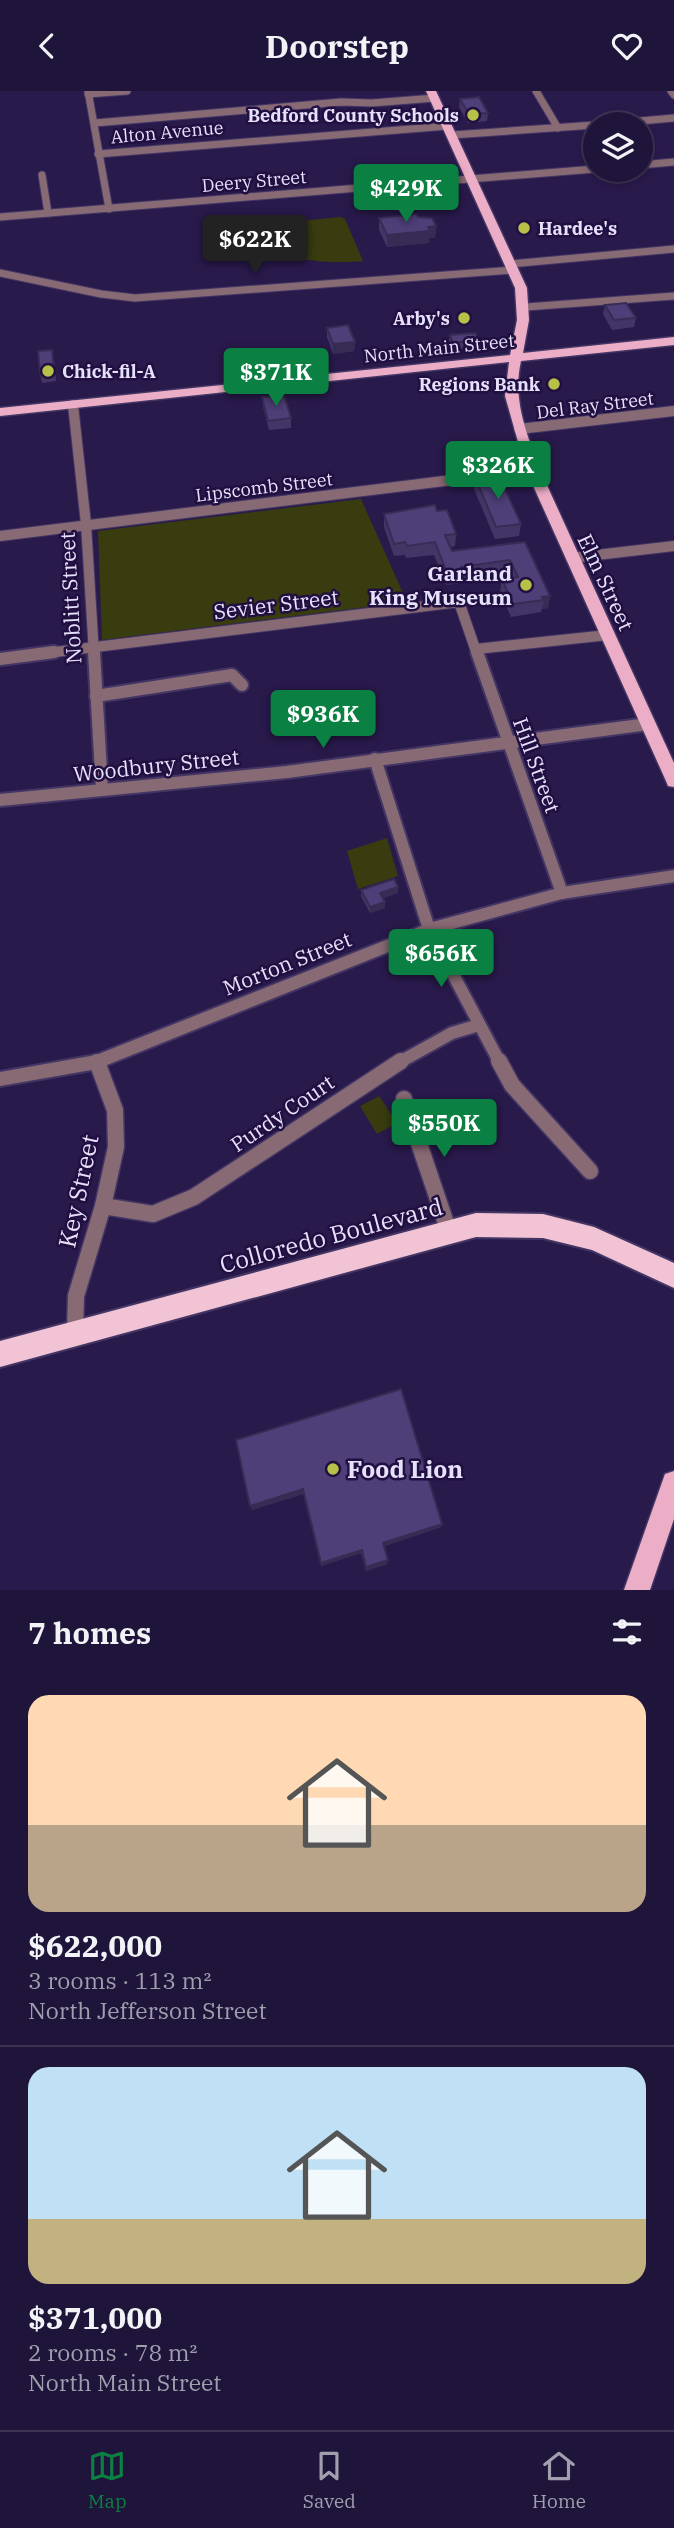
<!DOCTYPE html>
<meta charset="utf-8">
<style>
body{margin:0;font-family:"IBM Plex Serif",serif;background:#271d41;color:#f1f3f6;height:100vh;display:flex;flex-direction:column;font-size:26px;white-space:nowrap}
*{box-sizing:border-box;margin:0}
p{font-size:23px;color:#a19eae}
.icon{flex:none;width:38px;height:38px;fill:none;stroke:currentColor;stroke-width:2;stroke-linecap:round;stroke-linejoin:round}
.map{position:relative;height:1499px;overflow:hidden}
.sheet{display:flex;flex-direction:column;background:#1f1439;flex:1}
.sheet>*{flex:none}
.tools{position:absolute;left:583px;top:21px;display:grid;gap:14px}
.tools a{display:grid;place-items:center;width:70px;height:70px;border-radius:50%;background:#1f1439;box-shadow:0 4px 10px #0003,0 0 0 2px #3c3353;font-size:35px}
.price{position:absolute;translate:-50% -60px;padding:0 16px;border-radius:7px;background:#0b8043;color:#fff;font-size:23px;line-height:46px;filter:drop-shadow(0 2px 4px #0008)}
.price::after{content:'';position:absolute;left:50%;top:42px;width:21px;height:16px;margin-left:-10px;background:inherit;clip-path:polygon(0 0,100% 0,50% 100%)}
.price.current{background:#222;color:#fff}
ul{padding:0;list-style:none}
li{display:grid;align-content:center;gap:14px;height:371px;padding:0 28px}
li+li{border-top:2px solid #3c3353}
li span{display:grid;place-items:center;height:217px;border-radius:21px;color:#555}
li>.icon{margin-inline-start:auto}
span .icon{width:126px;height:126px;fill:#fffc;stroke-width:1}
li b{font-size:30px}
h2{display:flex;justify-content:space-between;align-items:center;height:84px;padding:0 28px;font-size:30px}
header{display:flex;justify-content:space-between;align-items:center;height:91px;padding:0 28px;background:#1f1439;font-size:32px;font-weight:800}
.tabs{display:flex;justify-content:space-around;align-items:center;height:98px;border-top:2px solid #3c3353;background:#1f1439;font-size:19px;color:#a19eae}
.tabs a{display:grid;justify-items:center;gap:4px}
.tabs .current{color:#0b8043}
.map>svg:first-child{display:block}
.green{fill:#383c0f}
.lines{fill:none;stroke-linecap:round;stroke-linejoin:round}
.minor-far3-casing{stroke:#433664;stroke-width:9}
.minor-far2-casing{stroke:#433664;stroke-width:12}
.minor-far1-casing{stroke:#433664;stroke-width:16}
.minor-casing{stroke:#433664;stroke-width:19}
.tertiary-casing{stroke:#433664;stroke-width:4}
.primary-casing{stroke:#433664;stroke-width:3}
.trunk-casing{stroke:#433664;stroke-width:4}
.minor-far3{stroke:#886a75;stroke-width:7}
.minor-far2{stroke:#886a75;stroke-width:10}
.minor-far1{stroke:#886a75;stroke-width:12}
.minor{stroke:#886a75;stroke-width:16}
.tertiary{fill:#886a75;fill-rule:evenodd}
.primary{fill:#ecaec6;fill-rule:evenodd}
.trunk{fill:#f2c3d4;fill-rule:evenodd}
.wall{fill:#433667}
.shaded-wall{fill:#372c54}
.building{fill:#4e3f78;stroke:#372c54;stroke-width:2}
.poi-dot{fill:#b7c148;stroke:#200f40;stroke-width:2.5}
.labels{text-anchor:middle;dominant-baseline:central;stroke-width:5;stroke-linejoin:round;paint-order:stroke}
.far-poi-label{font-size:18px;font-weight:bold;fill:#e6e1fb;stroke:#200f40;text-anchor:end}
.far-street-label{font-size:18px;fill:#e6e1fb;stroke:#200f40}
.poi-label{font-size:21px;font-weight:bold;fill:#e6e1fb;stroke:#200f40;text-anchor:end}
.street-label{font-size:21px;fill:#e6e1fb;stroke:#200f40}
.near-street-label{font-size:24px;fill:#e6e1fb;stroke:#200f40}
.near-poi-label{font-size:24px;font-weight:bold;fill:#e6e1fb;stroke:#200f40;text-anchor:start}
</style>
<header><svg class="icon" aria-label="back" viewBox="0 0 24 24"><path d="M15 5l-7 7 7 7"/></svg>Doorstep<svg class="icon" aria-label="heart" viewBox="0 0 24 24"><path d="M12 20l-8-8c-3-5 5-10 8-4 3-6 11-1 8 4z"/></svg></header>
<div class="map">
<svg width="674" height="1499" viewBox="0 0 674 1499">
<rect width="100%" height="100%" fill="#291a4c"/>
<g class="green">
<path d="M340,126L345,128L363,170C332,173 265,172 255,135Z"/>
<polygon points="361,408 407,511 102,549 98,440"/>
<polygon points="387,747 398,785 358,798 347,760"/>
<polygon points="379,1005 397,1032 377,1043 360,1015"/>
</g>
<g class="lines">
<defs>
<g id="minor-far3">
<polyline points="88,0 109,118"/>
<polyline points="536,0 558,37"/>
<polyline points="671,0 674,4"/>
<polyline points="88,3 127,0"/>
<polyline points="95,32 341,11 372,12 435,7"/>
<polyline points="606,33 674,27"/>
<polyline points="452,44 595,34"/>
<polyline points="98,63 448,35"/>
<polyline points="640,74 674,71"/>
<polyline points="42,84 48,122"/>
<polyline points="0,126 595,78"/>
<polyline points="510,173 674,158"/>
<polyline points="0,182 101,203 135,207 513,179"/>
<polyline points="526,216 674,205"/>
</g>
<g id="minor-far2">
<polyline points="73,314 86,433 94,563"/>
<polyline points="519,338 674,320"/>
<polyline points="0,445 533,379"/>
<polyline points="571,467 674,455"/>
<polyline points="476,558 608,544"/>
<polyline points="39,563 459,511 477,563"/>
</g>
<g id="minor-far1">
<polyline points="94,561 102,698"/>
<polyline points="477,561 562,802"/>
<polyline points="0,568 54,561"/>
<polyline points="96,605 232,584 242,594"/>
<polyline points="375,668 429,838 500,972"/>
<polyline points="0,709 287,681 648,633"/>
<polyline points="398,972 452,942 479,934"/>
</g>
<g id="minor">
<polyline points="499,970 512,994 590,1080"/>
<polyline points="404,1008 449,1141"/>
<polyline points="103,1115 153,1123 194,1106 401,970"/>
<polyline points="75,1241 76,1205 103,1115 116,1056 115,1019 97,971"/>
</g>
<polygon id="tertiary" points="674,779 674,791 562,808 431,844 97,978 0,995 0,981 96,964 429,832 562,796"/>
<g id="primary">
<path d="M426,0H436L527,197L529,229L523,262L674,246V254L521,270C512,309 527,343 540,379L674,672V696L668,695L666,690L526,379L505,305L509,271L0,325V317L510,264L517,229L515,197Z"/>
<polygon points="674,1380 674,1428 650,1499 624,1499 665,1383"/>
</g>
<polygon id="trunk" points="476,1122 543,1123 594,1136 674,1172 674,1197 592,1159 543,1147 476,1146 0,1276 0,1250"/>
</defs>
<use href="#minor-far3" class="minor-far3-casing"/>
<use href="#minor-far2" class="minor-far2-casing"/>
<use href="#minor-far1" class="minor-far1-casing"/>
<use href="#minor" class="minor-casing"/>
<use href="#tertiary" class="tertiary-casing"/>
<use href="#primary" class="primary-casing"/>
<use href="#trunk" class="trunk-casing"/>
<use href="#minor-far3" class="minor-far3"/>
<use href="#minor-far2" class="minor-far2"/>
<use href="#minor-far1" class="minor-far1"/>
<use href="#minor" class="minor"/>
<use href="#tertiary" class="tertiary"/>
<use href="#primary" class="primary"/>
<use href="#trunk" class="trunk"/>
</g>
<g class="wall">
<polygon points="460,8 488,22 487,30 468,32 459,16"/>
<polygon points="418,126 436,135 435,147 429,147 429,152 387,156 379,139 379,127"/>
<polygon points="605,214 636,227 634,236 612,239 603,223"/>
<polygon points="327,237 355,251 354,260 333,263 327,246"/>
<polygon points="450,244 479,249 478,256 453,258 449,250"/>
<polygon points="54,268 56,290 42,292 40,282"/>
<polygon points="262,306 291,327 291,337 269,339 263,316"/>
<polygon points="475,386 521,433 519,445 495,448 474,398"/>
<polygon points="437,420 456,443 455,455 450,456 452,460 525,451 550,505 548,517 542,518 541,521 511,526 500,501 502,488 511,487 508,482 462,488 461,492 446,494 434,464 406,467 405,464 394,465 384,436 384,423"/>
<polygon points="398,796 398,802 383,807 385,811 385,817 370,822 361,805 361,799"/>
<polygon points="236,1349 441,1436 384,1455 387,1473 366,1480 361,1462 321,1475 303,1403 252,1419"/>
</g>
<g class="shaded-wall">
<polygon points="436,135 435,147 429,147 429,152 387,156 387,144"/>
<polygon points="355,251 354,260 333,263 333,253"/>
<polygon points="462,480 461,492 446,494 447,482"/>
<polygon points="550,505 548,517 542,518 544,509 542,506"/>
<polygon points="398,796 398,802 380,808 380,802"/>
<polygon points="385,811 385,817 370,822 370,816"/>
<polygon points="303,1398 303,1403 252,1419 250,1415"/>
<polygon points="442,1433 441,1436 383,1456 383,1452"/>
<polygon points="362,1459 361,1462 321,1475 321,1472"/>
<polygon points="388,1469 387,1473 366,1480 366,1476"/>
</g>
<g class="building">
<polygon points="479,6 488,22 469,23 460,8"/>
<polygon points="416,123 418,126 432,127 436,135 428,136 430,140 387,144 379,127"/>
<polygon points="626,212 636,227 614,229 605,214"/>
<polygon points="348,234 355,251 333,253 327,237"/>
<polygon points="475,242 479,249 453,252 450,244"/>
<polygon points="52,259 54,281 40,282 38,260"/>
<polygon points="284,304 291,327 268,330 262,306"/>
<polygon points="498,383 521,433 496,436 475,386"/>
<polygon points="435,414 437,420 447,419 456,443 445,444 452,460 525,451 550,505 542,506 544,509 513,513 502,488 518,486 510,469 461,476 462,480 447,482 435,451 407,455 405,451 394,453 384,423"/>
<polygon points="394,788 398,796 380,802 385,811 370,816 361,799"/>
<polygon points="401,1298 442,1433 383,1452 388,1469 366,1476 362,1459 321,1472 303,1398 250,1415 236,1349"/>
</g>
<g class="poi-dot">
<circle cx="473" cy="24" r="7"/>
<circle cx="524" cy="137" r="7"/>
<circle cx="464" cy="227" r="7"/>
<circle cx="48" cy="280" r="7"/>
<circle cx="554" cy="293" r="7"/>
<circle cx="526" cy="494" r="7"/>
<circle cx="333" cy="1378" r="7"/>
</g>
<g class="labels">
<g class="far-poi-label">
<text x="459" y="24">Bedford County Schools</text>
<text x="538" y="137" text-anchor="start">Hardee's</text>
<text x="450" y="227">Arby's</text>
<text x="62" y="280" text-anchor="start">Chick-fil-A</text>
<text x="540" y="293">Regions Bank</text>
</g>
<g class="far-street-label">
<text transform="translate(167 41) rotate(-5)">Alton Avenue</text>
<text transform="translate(254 90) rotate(-5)">Deery Street</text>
<text transform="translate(439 257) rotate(-6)">North Main Street</text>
<text transform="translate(595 314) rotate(-7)">Del Ray Street</text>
<text transform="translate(264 396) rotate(-7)">Lipscomb Street</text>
</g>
<g class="poi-label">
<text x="512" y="482">Garland<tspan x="512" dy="24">King Museum</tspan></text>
</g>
<g class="street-label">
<text transform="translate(606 491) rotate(65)">Elm Street</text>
<text transform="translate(70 507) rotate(-93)">Noblitt Street</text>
<text transform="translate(276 513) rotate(-7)">Sevier Street</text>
<text transform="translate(156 674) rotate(-6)">Woodbury Street</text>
<text transform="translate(537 674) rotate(70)">Hill Street</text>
<text transform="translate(287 872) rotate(-22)">Morton Street</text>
<text transform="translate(282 1022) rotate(-34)">Purdy Court</text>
</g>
<g class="near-street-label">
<text transform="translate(78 1100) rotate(-78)">Key Street</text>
<text transform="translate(331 1144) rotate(-15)">Colloredo Boulevard</text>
</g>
<g class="near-poi-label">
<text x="347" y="1378">Food Lion</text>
</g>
</g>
</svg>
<div class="tools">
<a><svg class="icon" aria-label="layers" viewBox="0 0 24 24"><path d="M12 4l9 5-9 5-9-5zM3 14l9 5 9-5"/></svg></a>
</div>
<b class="price" style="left:406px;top:133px">$429K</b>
<b class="price current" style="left:255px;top:184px">$622K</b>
<b class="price" style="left:276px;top:317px">$371K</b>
<b class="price" style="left:498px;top:410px">$326K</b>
<b class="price" style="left:323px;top:659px">$936K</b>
<b class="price" style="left:441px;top:898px">$656K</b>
<b class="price" style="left:444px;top:1068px">$550K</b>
</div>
<section class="sheet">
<h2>7 homes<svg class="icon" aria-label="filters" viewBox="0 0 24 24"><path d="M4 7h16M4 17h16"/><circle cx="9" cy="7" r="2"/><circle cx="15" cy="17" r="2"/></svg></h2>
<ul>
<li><span style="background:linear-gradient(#ffd9b3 60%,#b9a48a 0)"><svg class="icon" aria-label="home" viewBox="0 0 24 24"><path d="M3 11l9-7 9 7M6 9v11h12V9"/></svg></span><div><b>$622,000</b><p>3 rooms · 113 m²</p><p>North Jefferson Street</p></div></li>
<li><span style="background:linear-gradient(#bfe0f5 70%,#c2b280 0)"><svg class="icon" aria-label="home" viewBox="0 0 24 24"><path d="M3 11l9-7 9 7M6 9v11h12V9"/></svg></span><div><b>$371,000</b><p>2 rooms · 78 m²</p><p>North Main Street</p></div></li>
</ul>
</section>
<nav class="tabs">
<a class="current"><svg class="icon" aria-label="map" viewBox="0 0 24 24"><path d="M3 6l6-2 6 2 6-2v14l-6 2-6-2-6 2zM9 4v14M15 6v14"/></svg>Map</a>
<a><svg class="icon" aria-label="saved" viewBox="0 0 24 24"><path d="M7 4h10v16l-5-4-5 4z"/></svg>Saved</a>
<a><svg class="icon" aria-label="home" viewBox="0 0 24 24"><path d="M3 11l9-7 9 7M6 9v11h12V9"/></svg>Home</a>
</nav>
